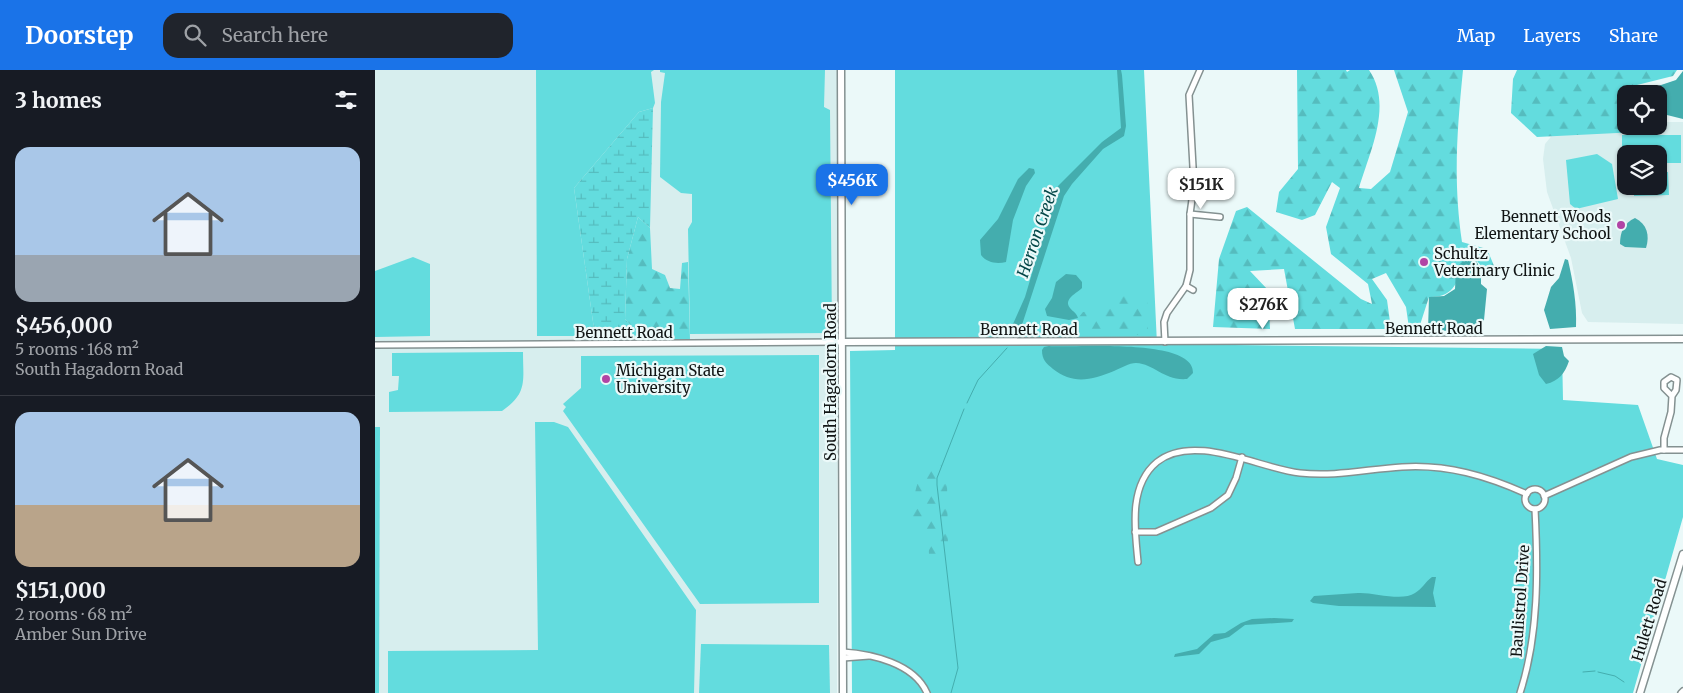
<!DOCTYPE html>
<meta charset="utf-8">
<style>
body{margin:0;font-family:Merriweather,serif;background:#20242c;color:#f1f3f6;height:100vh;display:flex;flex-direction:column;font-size:19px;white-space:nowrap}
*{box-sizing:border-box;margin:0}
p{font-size:16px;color:#9ea1a6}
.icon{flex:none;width:28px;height:28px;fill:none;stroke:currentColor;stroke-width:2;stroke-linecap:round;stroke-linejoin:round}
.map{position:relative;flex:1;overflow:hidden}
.details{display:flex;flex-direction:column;background:#171b24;width:375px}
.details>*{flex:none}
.tools{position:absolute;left:1242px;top:15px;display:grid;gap:10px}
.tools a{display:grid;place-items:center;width:50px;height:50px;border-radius:10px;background:#171b24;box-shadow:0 1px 4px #0004;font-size:25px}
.price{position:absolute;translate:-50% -42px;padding:0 11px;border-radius:10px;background:#fff;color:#222;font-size:16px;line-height:32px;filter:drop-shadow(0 1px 2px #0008)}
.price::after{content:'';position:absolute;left:50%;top:30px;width:15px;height:11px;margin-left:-8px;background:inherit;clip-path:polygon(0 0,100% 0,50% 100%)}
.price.active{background:#1a73e8;color:#fff}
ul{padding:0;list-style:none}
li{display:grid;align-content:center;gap:10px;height:265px;padding:0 15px}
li+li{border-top:1px solid #363941}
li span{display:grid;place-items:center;height:155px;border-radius:15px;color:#555}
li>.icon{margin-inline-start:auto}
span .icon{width:90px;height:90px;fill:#fffc;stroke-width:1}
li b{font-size:21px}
h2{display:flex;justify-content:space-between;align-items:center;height:60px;padding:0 15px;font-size:21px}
header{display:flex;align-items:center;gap:30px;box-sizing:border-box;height:70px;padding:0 25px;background:#1a73e8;color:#fff}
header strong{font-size:24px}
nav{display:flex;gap:28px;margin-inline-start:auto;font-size:18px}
.search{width:350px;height:45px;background:#20242c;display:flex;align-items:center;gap:12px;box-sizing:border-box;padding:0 18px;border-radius:15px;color:#9ea1a6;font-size:19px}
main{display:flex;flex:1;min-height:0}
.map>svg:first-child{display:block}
.built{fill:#d7eeee;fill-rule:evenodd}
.grass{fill:#63dcde}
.forest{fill:url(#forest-firs)}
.wetland{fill:url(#wetland-marsh)}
.water{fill:#44adae}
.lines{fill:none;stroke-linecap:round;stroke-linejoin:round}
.stream{stroke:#44adae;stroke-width:1}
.minor-casing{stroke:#849191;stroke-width:8}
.tertiary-casing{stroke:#849191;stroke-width:9}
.minor{stroke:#fff;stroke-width:5}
.tertiary{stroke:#fff;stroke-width:6}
.poi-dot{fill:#b145a5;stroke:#ebf9f9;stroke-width:2}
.labels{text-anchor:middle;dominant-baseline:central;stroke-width:4.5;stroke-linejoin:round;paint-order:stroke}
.poi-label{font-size:15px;fill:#101414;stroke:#ebf9f9;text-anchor:start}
.street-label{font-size:15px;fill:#101414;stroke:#ebf9f9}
.water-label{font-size:16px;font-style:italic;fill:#044748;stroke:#ebf9f9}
</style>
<header>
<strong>Doorstep</strong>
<div class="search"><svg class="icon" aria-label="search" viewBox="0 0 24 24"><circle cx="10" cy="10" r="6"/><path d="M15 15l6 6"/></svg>Search here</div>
<nav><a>Map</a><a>Layers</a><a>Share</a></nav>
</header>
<main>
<section class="details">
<h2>3 homes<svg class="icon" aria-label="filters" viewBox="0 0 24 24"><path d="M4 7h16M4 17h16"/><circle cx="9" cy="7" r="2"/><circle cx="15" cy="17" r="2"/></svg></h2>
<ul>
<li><span style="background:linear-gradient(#a9c7e8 70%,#9aa5b1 0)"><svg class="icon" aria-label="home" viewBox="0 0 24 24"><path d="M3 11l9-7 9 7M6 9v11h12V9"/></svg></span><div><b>$456,000</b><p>5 rooms · 168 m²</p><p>South Hagadorn Road</p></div></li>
<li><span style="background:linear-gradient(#a9c7e8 60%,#b9a48a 0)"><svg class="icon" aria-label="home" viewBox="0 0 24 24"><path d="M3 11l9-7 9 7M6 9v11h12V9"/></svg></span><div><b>$151,000</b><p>2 rooms · 68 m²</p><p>Amber Sun Drive</p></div></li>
</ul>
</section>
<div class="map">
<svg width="1308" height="623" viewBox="0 0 1308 623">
<defs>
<pattern id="forest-firs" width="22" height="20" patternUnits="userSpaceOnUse" patternTransform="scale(1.25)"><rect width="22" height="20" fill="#63dcde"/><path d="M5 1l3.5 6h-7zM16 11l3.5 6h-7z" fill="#55bcbe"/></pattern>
<pattern id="wetland-marsh" width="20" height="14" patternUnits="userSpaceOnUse" patternTransform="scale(1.25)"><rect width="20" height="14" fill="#63dcde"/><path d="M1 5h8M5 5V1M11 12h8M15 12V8" fill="none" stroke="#55bcbe"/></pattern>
</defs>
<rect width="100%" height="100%" fill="#ebf9f9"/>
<g class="built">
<polygon points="0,0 463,0 462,623 0,623"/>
<path d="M1284,52H1308V254L1213,252L1207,243L1196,188L1172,122L1168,89L1170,74L1179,63L1251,56H1284ZM1251,84H1284V116H1251Z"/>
</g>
<g class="grass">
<polygon points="161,0 279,0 276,2 280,33 278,38 264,42 199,118 220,266 162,266"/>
<polygon points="285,0 450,0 449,37 455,40 457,263 315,264 313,159 317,152 317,124 306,123 285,107 286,32 290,3 285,2"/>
<polygon points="520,0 769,0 782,274 1187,279 1188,330 1263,335 1282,389 1308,395 1308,447 1258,623 477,623 475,281 520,280"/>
<polygon points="1247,65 1306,65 1306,93 1284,93 1284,84 1251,84 1251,94 1247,94"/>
<polygon points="1222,84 1237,94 1243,129 1201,139 1195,134 1191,90"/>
<polygon points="1284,102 1293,102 1294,125 1259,126 1259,116 1284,116"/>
<polygon points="38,187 55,194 55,266 0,267 0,201"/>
<path d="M148,282C148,311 153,323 127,341L14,342V322L23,320L24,306H17V283Z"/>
<polygon points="444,285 444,533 325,534 188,341 191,337 188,334 206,318 206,286"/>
<polygon points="160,352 179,352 193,357 321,540 319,623 13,623 13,581 163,580"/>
<polygon points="0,357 5,357 4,623 0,623"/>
<polygon points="326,574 454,575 455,623 324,623"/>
</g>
<g class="forest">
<path d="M922,0H971L972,2L975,0H994C1018,35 995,81 984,118L996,119L1015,102L1033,42L1019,0H1088C1082,61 1078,111 1087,172L1112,179L1122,203L1114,205L1101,190L1090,189C1083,210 1080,228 1054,227L1044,258H1034L1031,237L1011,203L997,209L1012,230L1016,259H920L909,199L875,201L893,220L895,259L838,257L844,189L861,141L872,137L986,229L997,234L993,214L956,184L951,157L965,118L957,112L940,145L927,150L901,142L904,122L923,99Z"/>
<polygon points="1142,0 1302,0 1298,6 1254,17 1255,24 1251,24 1251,56 1282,56 1282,61 1162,67 1136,43 1138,9"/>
<polygon points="263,147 275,158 277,199 290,205 295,218 305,219 307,193 313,192 315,270 267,268 250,249 252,189"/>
<polygon points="772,223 773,265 671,262 672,257 696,257 708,242 732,240 739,225"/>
<path d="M564,388L572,411L573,478L562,490L554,484L553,467L537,449C540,423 539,403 564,388Z"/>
</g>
<polygon class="wetland" points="278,38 275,158 263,147 252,189 250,249 267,268 220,266 199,118 264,42"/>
<g class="water">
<polygon points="742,0 746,0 747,5 751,56 749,66 728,79 697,114 689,126 644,264 634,263 650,227 683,116 727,72 746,58"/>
<polygon points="1308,1 1308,49 1284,43 1284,24 1259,24 1301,10"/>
<path d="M654,98L659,99L660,103L651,116L638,150L631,192C622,194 612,193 606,185L605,170L623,149L643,109Z"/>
<path d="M1260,148C1272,154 1275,165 1271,178L1250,177L1245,174C1245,162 1249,153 1260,148Z"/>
<polygon points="1090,189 1101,190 1106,201 1106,214 1112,219 1109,250 1102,262 1053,260 1054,227 1069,226 1080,219 1081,198"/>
<path d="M1190,189L1193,190C1198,212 1202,234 1201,257L1175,259L1169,240L1176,217L1184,208Z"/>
<path d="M691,204L701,205L707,212V218C702,223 688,229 695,238C698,242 701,242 703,248L694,250L672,246L670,239L677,228L681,212Z"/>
<path d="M674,276C699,278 820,267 818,303L812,309C789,311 780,294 761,293C754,293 746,298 739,301C717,310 698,315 678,299C671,293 667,290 667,280L669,277Z"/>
<path d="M1171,276L1187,277L1189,286L1194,291C1190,303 1184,311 1171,314L1164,305L1158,284Z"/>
<path d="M1057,507H1061L1058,523L1061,537H1059L964,536L938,533L935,531L939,526L983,523C998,522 1027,532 1040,523C1047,519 1050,512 1057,507Z"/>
<polygon points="899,548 919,549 917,552 870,555 854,567 836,572 824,584 799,587 800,584 822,579 839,564 850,563 866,553 877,549"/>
</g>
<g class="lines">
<g class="stream">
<polyline points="592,333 603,310 632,278"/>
<polyline points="1208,602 1220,601"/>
<polyline points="1223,602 1240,606 1249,612"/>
<polyline points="576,623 583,598 562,415 562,408 589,339"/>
</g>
<defs>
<g id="minor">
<polyline points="815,144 845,147"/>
<polyline points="811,216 818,220"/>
<polyline points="790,272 789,252 792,243 811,216 815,200 815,144 819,115 814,25 825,0"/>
<polyline points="0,275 468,272"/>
<polyline points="1289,380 1289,368 1296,342 1297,326 1301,320 1302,310 1296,307 1289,312 1289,318 1297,326"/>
<circle cx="1160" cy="429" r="10"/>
<polyline points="1169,426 1256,387 1285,380 1308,380"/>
<polyline points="760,462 781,462 836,438 853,425 861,408 867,387"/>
<path d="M763,492C760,460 753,416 782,392C819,362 886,399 925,403C960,407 993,399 1027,397C1072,394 1112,406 1152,424"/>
<path d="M468,582C496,584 539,593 552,623"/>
<polyline points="468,588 494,586"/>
<path d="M1145,623C1164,565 1163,499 1160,439"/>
<polyline points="1306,623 1308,621"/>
</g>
<g id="tertiary">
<polyline points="466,0 468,623"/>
<polyline points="468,272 1308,269"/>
<polyline points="1265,623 1308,484"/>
</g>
</defs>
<use href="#minor" class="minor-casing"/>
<use href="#tertiary" class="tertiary-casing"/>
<use href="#minor" class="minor"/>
<use href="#tertiary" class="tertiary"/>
</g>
<g class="poi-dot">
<circle cx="1246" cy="155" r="5"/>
<circle cx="1049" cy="192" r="5"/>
<circle cx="231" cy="309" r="5"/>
</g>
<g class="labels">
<g class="poi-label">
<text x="1236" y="146" text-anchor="end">Bennett Woods<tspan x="1236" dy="17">Elementary School</tspan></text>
<text x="1059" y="183">Schultz<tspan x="1059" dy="17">Veterinary Clinic</tspan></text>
<text x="241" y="300">Michigan State<tspan x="241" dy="17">University</tspan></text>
</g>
<g class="street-label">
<text x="1059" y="258">Bennett Road</text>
<text x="654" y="259">Bennett Road</text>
<text x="249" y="262">Bennett Road</text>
<text transform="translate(455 312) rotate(-90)">South Hagadorn Road</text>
<text transform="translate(1145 531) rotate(-86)">Baulistrol Drive</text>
<text transform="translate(1274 550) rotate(-73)">Hulett Road</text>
</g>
<g class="water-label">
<text transform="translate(662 162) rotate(-71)">Herron Creek</text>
</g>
</g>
</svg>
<div class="tools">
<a><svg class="icon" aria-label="locate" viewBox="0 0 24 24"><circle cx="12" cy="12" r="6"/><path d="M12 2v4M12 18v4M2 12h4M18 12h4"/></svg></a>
<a><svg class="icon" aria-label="layers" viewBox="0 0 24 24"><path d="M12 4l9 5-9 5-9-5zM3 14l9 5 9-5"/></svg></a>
</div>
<b class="price active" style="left:477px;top:136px">$456K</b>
<b class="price" style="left:826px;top:140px">$151K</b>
<b class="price" style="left:888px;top:260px">$276K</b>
</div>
</main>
